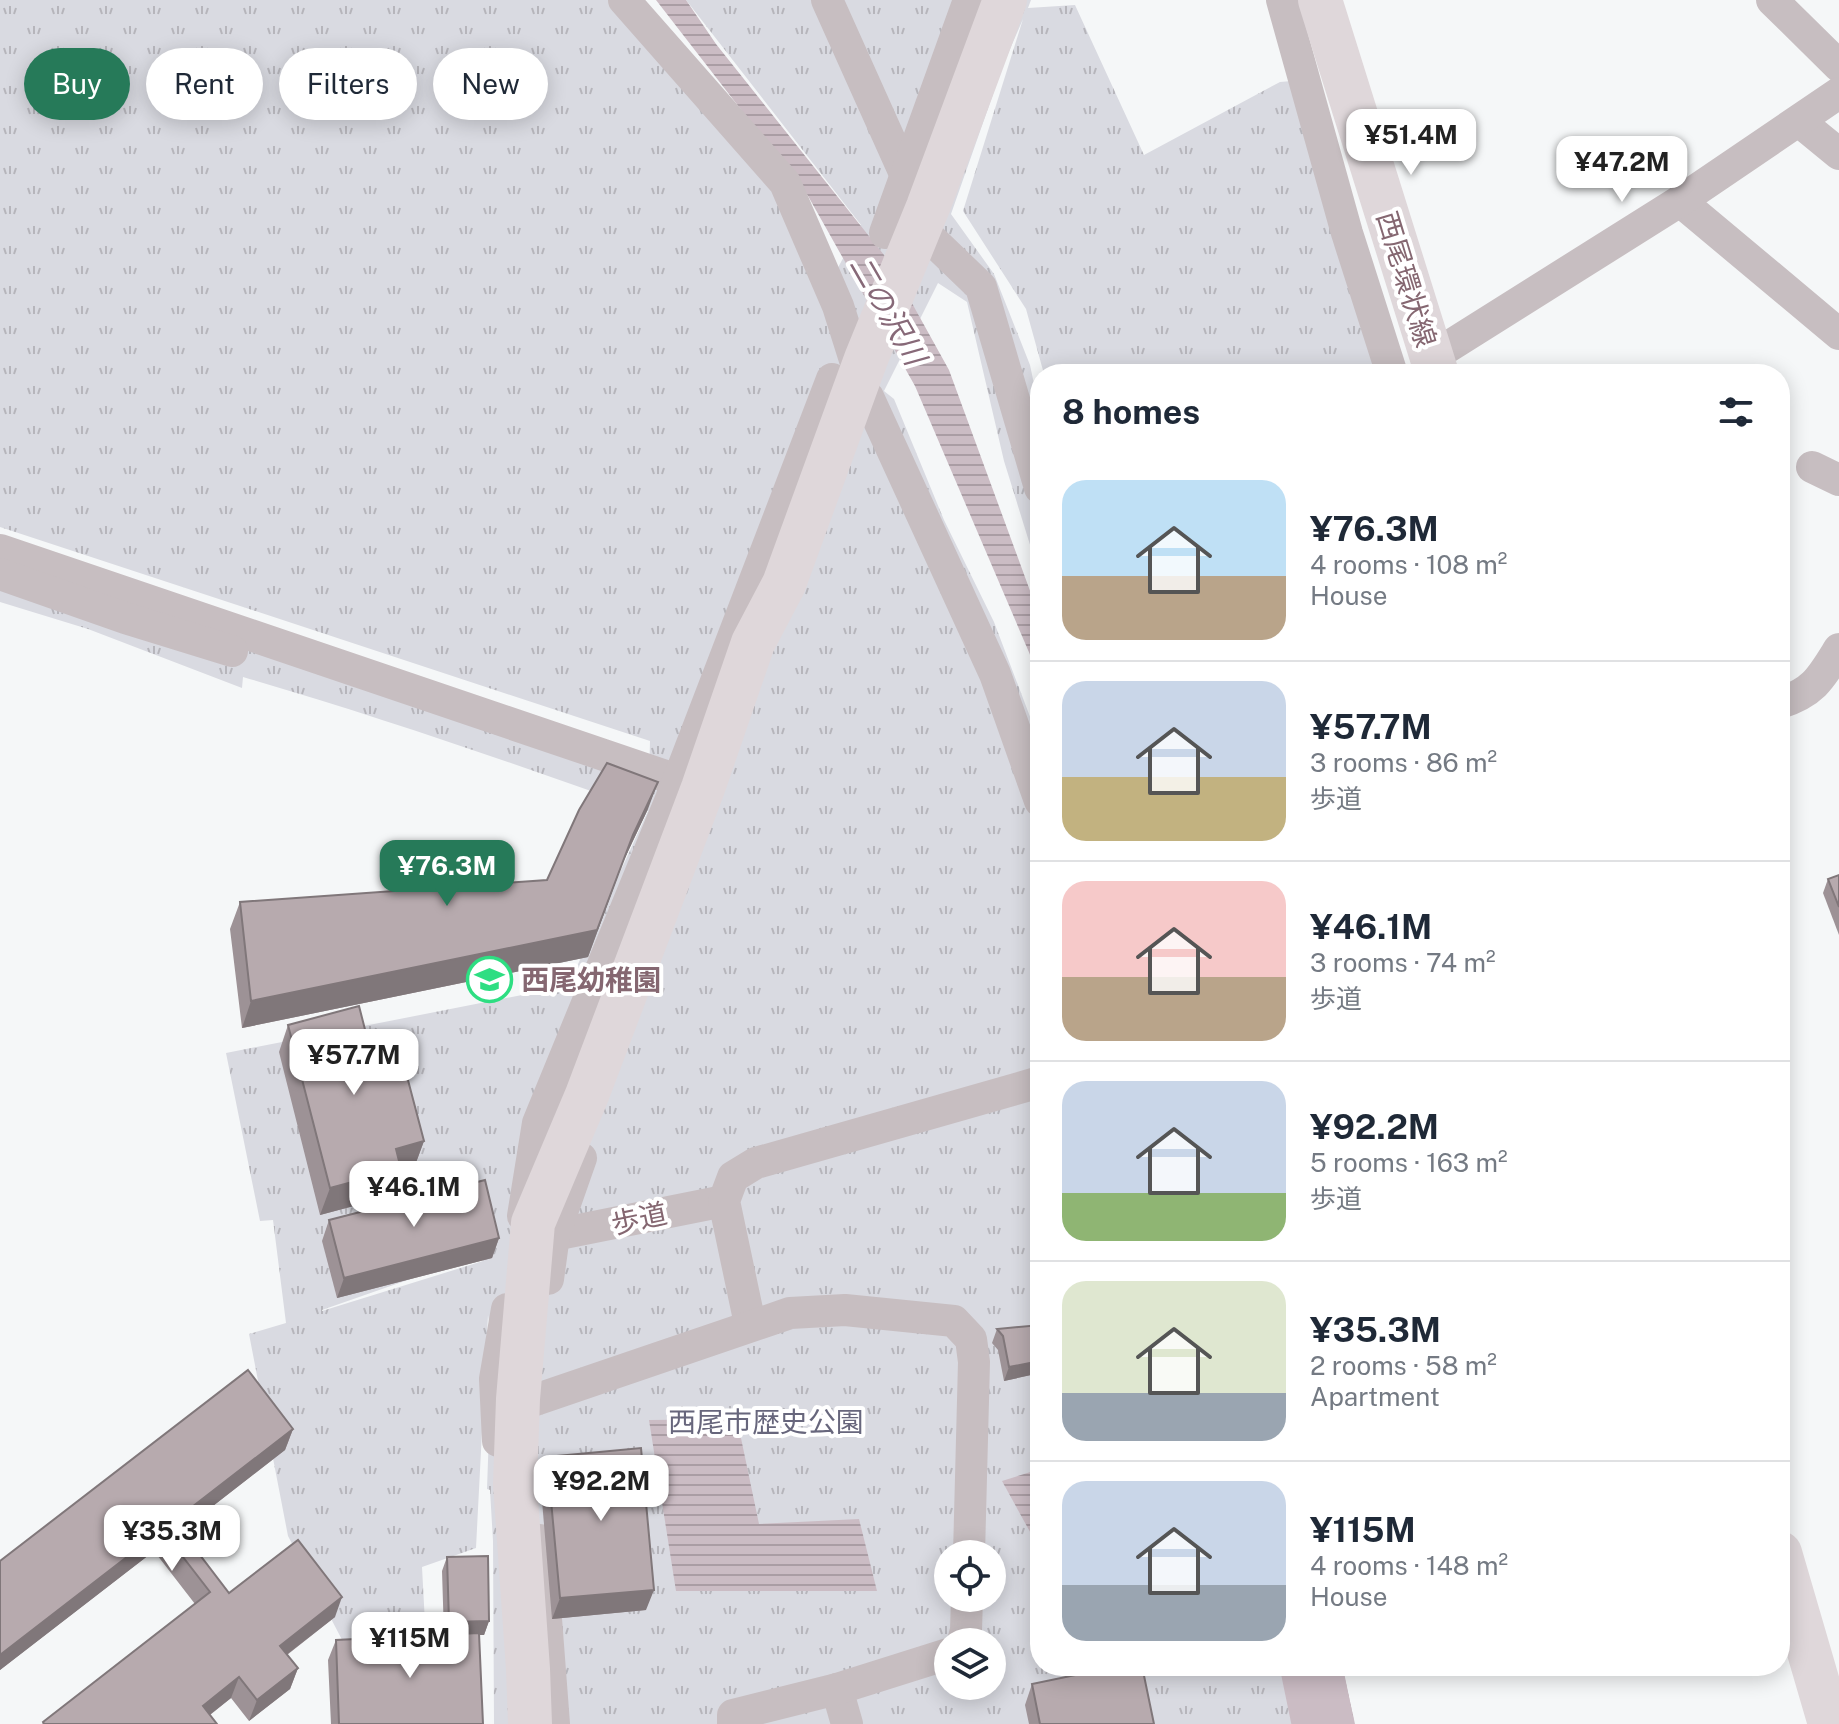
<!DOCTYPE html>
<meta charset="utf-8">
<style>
body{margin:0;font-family:"Public Sans","Noto Sans JP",sans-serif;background:#f6f6f7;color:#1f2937;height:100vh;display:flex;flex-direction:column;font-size:30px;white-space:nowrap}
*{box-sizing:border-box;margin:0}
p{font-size:26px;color:#747a83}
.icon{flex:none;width:44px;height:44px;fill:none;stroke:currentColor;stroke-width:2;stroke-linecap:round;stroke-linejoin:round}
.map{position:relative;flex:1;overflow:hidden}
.drawer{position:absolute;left:1030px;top:364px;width:760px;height:1312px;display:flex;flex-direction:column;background:#fff;border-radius:32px;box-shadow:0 4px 20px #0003}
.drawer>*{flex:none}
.hud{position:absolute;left:24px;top:48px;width:760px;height:72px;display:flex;gap:16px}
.buttons{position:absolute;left:934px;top:1540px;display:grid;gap:16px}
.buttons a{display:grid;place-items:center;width:72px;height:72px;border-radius:50%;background:#fff;box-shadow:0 4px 20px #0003;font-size:40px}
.price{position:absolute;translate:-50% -68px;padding:0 18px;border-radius:16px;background:#fff;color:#222;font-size:26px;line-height:52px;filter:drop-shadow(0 2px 4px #0008)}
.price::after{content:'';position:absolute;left:50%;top:48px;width:24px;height:18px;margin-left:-12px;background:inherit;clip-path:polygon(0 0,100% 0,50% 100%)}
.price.on{background:#267a59;color:#fff}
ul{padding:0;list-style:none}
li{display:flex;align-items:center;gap:24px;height:200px;padding:0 32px}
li+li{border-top:2px solid #e0e1e3}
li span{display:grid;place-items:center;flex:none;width:224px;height:160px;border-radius:24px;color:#555}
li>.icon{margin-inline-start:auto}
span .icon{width:96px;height:96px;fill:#fffc;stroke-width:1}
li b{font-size:34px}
h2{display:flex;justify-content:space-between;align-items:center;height:96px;padding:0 32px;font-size:34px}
.tag{padding:0 28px;border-radius:36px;background:#fff;box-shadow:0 4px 20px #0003;font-size:28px;line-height:72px}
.tag.on{background:#267a59;color:#fff}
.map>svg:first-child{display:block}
.park{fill:url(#park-tufts);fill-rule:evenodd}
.water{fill:url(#water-rules)}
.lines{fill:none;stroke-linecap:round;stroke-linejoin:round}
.river{stroke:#cbbcc4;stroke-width:62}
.street{stroke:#c7bec1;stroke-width:32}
.secondary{stroke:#dfd7da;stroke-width:44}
.wall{fill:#9d9296}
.shaded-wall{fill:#80777a}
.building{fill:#b7aaae;stroke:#80777a;stroke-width:2}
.labels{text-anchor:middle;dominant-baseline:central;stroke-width:8;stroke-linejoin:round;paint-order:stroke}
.street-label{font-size:28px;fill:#856771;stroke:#fff}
.poi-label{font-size:28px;font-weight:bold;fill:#856771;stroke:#fff;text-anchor:start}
.park-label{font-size:28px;fill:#67667c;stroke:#fff}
.water-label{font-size:30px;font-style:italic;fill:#876978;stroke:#fff}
</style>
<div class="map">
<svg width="1839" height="1724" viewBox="0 0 1839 1724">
<defs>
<pattern id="park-tufts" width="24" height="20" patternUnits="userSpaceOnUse" patternTransform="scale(2)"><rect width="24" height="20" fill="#d9dae1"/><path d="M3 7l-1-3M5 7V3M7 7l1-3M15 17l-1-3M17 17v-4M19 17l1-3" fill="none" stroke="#b6b5bb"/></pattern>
<pattern id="water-rules" width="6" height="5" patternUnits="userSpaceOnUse" patternTransform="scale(2)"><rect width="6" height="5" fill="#cbbcc4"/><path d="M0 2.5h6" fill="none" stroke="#aa9da4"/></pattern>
</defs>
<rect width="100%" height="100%" fill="#f5f7f8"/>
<path class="park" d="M0,0H619L824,240L834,275L861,225L686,0H1031L1028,8L1075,5L1144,155L1280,82L1315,79L1397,374H1044L1026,309L963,211L1023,19L1004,63L951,214L994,274L1030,365L1040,412V577L1004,461L967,302L938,283L884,391L894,399L944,520L994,622L1040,743V1666H1335L1348,1724H494L493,1541L490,1490L487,1489L492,1345L488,1315L476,1548L422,1567L426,1642L352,1659L288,1536L249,1334L286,1323L273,1220L260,1221L226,1053L568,986L648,811C515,764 381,717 243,677L242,688L88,629L0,602V557L649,779L650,741L0,527ZM482,1254L483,1261L322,1311V1310ZM948,1554H992V1598H948ZM948,1642H992V1686H948Z"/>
<g class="water">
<polygon points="656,0 686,0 716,44 888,260 949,370 1040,618 1040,678 915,386 808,196"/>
<polygon points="737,1419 759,1524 859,1519 877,1591 676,1591 649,1420"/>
<polygon points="1040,1469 1040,1550 1002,1481"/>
<polygon points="1317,1666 1342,1666 1355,1724 1330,1724"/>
</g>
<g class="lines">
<polyline class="river" points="1311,1666 1323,1724"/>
<g class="street">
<polyline points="624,0 785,183 838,306 860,376"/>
<polyline points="827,0 906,176"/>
<polyline points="1282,0 1347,233 1392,374"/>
<polyline points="1772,0 1839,66"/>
<polyline points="1800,122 1839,154"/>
<polyline points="1680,201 1839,334"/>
<polyline points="885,233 969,0"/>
<polyline points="928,236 981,287 1040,488"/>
<polyline points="1432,357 1680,201 1839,93"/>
<polyline points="868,397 995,674 1040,801"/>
<polyline points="1812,467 1839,480"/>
<polyline points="0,550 698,787"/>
<polyline points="0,574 125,618 232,651"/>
<path d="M1780,703C1814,692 1821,678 1839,649"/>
<polyline points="523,1216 538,1123 671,799 832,379"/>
<polyline points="554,1235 724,1201"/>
<polyline points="548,1279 554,1235 581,1158"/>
<polyline points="750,1324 724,1201 733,1177 756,1163 1040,1082"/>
<polyline points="535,1400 790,1313 845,1310 954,1321 971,1339 974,1362 969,1554"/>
<polyline points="498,1441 495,1379 507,1309"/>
<polyline points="540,1540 554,1724"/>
<polyline points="963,1642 966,1630 967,1598"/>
<polyline points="837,1689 847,1724"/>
<polyline points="733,1724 733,1715 837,1689 948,1654"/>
</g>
<g class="secondary">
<polyline points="1320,0 1437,374"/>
<polyline points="1780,1553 1830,1724"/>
<polyline points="530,1724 528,1669 515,1484 518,1399 533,1223 587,1095 703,788 753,643 784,584 866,359 928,207 1005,0"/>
</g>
</g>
<g class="wall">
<polygon points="648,809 623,862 588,957 242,1028 230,929 240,902 547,880"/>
<polygon points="1839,875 1839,935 1823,893 1828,879"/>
<polygon points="288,1025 371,1053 424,1141 414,1168 400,1172 391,1196 320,1215 279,1052"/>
<polygon points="329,1220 499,1238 492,1258 337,1298 322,1241"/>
<polygon points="1040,1325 1040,1373 1004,1381 998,1350 992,1343 997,1329"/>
<polygon points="293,1429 285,1450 181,1531 229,1593 335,1617 287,1655 298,1668 290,1689 249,1721 231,1698 210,1715 217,1724 42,1724 195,1604 154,1551 0,1670 0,1561"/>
<polygon points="547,1457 646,1610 552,1619 540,1477"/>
<polygon points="447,1557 489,1621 484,1635 479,1635 483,1724 331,1724 328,1660 336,1640 444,1635 442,1571"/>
<polygon points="1099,1666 1142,1666 1154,1724 1029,1724 1025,1705 1032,1684 1098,1670"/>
</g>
<g class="shaded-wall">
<polygon points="658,782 648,809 623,862 588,957 242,1028 251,1001 597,930 633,835"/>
<polygon points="424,1141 414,1168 400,1172 391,1196 320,1215 330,1188 396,1149"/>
<polygon points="499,1238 492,1258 337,1298 344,1278"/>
<polygon points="1040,1361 1040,1373 1004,1381 1009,1367"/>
<polygon points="293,1429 285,1450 169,1540 174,1521"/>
<polygon points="162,1530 154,1551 0,1670 0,1655"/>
<polygon points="654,1590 646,1610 552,1619 560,1598"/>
<polygon points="342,1597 335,1617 272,1666 280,1646"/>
<polygon points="489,1621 484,1635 444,1635 449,1622"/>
<polygon points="298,1668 290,1689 249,1721 257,1700"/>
<polygon points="239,1677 231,1698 198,1724 203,1706"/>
</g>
<g class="building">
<polygon points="607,763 658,782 633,835 597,930 251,1001 240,902 547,880 579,810"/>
<polygon points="1839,875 1839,907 1828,879"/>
<polygon points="359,1006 371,1053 399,1046 424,1141 396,1149 401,1169 330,1188 288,1025"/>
<polygon points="485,1180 499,1238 344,1278 329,1220"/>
<polygon points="1040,1325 1040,1361 1009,1367 1003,1336 997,1329"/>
<polygon points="248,1370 293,1429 174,1521 229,1593 298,1540 342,1597 280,1646 298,1668 257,1700 239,1677 203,1706 217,1724 44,1724 43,1722 210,1592 162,1530 0,1655 0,1561"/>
<polygon points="641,1448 654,1590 560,1598 547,1457"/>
<polygon points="488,1556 489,1621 449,1622 447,1557"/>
<polygon points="479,1633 483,1724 339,1724 336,1640"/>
<polygon points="1108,1666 1142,1666 1154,1724 1040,1724 1032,1684 1109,1668"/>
</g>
<defs>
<symbol id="school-ring" viewBox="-11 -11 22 22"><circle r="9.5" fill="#fff" stroke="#2ede82" stroke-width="1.5"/><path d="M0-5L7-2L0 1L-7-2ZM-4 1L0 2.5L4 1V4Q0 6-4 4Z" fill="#2ede82"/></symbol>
</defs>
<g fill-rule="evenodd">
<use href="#school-ring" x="464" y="954" width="51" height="51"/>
</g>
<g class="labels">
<g class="street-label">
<text transform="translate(1407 279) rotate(73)">西尾環状線</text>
<text transform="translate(639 1218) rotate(-12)">歩道</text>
</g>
<g class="poi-label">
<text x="521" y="979">西尾幼稚園</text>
</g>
<g class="park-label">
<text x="766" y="1421">西尾市歴史公園</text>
</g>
<g class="water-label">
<text transform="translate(888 310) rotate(60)">二の沢川</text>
</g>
</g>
</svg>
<div class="buttons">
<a><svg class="icon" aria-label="locate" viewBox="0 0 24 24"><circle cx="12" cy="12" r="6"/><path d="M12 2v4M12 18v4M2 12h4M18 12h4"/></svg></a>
<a><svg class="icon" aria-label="layers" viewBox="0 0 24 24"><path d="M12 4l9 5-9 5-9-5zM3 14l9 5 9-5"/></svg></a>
</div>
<b class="price" style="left:1411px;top:177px">¥51.4M</b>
<b class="price" style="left:1622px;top:204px">¥47.2M</b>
<b class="price on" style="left:447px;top:908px">¥76.3M</b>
<b class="price" style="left:354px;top:1097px">¥57.7M</b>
<b class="price" style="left:414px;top:1229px">¥46.1M</b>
<b class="price" style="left:601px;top:1523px">¥92.2M</b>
<b class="price" style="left:172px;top:1573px">¥35.3M</b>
<b class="price" style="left:410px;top:1680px">¥115M</b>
<div class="hud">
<a class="tag on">Buy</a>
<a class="tag">Rent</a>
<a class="tag">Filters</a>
<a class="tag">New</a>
</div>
<section class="drawer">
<h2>8 homes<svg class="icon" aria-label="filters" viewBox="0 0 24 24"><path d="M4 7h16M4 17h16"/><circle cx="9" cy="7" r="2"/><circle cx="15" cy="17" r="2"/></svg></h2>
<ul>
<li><span style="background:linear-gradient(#bfe0f5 60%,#b9a48a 0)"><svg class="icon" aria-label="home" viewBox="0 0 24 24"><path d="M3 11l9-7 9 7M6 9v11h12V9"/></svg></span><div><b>¥76.3M</b><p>4 rooms · 108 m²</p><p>House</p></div></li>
<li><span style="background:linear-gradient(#c9d6e8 60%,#c2b280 0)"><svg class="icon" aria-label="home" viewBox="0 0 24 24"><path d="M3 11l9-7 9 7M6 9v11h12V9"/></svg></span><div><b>¥57.7M</b><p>3 rooms · 86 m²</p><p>歩道</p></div></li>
<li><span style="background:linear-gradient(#f6c9c9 60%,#b9a48a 0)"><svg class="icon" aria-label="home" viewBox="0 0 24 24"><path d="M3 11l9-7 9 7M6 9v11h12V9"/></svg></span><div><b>¥46.1M</b><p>3 rooms · 74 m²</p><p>歩道</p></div></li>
<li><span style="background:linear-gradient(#c9d6e8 70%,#8fb573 0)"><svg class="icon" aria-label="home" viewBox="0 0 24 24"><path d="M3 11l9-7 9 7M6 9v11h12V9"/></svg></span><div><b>¥92.2M</b><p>5 rooms · 163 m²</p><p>歩道</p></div></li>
<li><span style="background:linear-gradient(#dfe7d0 70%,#9aa5b1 0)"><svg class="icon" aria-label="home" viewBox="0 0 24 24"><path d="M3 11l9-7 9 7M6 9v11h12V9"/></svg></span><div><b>¥35.3M</b><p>2 rooms · 58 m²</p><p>Apartment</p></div></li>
<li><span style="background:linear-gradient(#c9d6e8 65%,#9aa5b1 0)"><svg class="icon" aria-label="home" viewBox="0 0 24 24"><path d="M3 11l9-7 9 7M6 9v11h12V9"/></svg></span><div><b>¥115M</b><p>4 rooms · 148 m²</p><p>House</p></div></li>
</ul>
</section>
</div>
